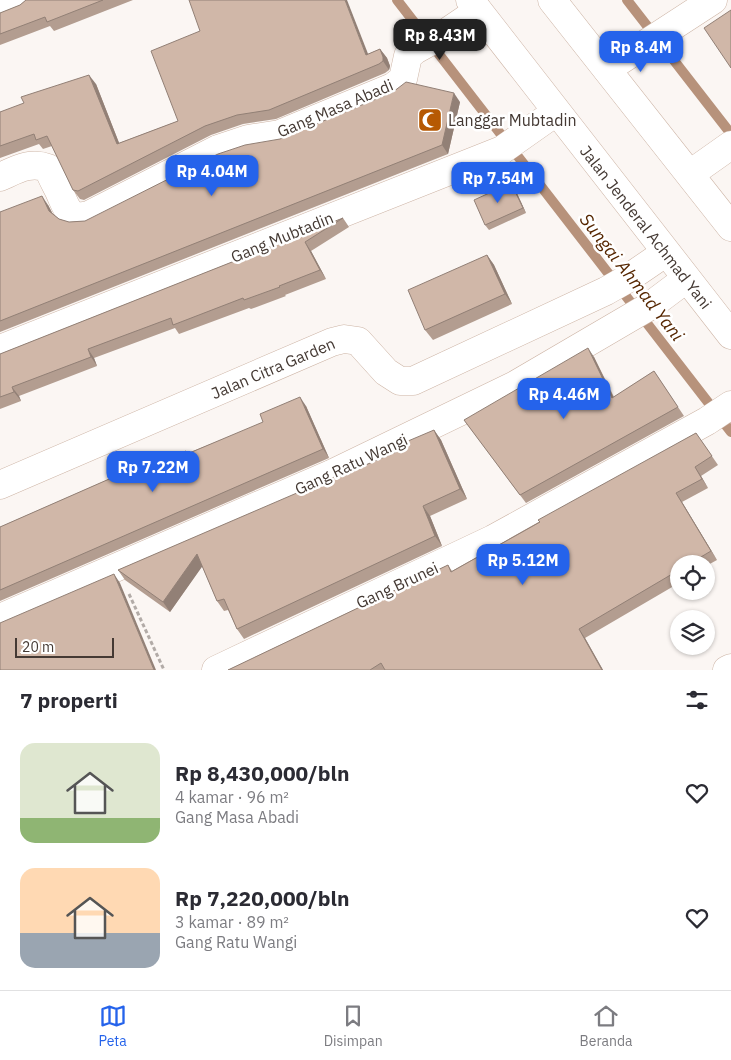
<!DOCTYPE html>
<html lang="id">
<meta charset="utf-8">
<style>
body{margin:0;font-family:"IBM Plex Sans",sans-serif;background:#f2f2f3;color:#2b2b33;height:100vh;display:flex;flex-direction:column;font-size:19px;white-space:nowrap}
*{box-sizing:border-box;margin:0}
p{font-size:16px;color:#7c7c81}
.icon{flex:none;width:28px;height:28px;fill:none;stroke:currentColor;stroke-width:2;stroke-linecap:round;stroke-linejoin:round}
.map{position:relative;height:670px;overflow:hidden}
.panel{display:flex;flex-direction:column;background:#fff;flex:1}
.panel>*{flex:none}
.tools{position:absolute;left:670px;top:555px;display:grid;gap:10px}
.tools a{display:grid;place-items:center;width:45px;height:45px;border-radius:50%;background:#fff;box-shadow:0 1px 4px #0004;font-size:25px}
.scale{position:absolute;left:15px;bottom:12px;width:99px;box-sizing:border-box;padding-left:5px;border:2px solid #443933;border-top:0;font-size:14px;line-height:18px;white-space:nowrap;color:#443933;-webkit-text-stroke:4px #fff;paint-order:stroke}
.price{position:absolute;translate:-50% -42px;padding:0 11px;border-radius:10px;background:#2563eb;color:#fff;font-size:16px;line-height:32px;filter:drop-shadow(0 1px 2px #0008)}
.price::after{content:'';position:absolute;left:50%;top:30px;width:15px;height:11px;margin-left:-8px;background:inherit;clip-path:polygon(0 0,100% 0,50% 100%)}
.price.selected{background:#222;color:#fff}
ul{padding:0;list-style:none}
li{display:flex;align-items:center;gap:15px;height:125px;padding:0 20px}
li span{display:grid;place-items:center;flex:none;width:140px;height:100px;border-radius:15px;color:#555}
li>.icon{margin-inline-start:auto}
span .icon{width:60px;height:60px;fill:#fffc;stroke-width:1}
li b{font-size:21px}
h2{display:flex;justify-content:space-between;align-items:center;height:60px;padding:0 20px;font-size:21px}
.dock{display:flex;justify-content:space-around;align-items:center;height:70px;border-top:1px solid #e1e1e2;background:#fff;font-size:14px;color:#7c7c81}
.dock a{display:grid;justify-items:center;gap:2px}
.dock .selected{color:#2563eb}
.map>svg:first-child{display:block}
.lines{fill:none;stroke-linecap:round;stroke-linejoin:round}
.stream{stroke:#b7927b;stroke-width:10}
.street-casing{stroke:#cdb4a5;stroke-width:29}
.highway-casing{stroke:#cdb4a5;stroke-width:29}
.path{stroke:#b2aba7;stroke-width:3;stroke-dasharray:4 2.5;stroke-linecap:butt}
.street{stroke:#fff;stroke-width:28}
.highway{stroke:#fff;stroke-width:28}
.wall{fill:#b39d90}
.shaded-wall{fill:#928076}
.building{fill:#d0b7a8;stroke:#928076}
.labels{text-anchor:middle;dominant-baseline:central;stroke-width:5;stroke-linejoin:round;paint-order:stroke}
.street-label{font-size:16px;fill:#443933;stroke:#fff}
.poi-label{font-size:16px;fill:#443933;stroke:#fff;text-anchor:start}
.water-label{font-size:18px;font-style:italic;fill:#562600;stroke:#fff}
</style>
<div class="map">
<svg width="731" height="670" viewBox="0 0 731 670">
<rect width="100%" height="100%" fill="#fbf6f3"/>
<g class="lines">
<g class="stream">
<polyline points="397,0 731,432"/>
<polyline points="627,0 731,134"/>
</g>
<defs>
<g id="street">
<polyline points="0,8 20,0"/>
<polyline points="607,69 713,0"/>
<polyline points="690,174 731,145"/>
<path d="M0,177C16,170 30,161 48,168C51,176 55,183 59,191C66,206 68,221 89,215L218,149L248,139L280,134L393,87L403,79L408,56L415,50L444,34L478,11"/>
<polyline points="0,349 502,150 556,112"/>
<polyline points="0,485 332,342 344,339 358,341 386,372 400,381 413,381 606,291 627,279 665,253"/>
<polyline points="0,618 331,474 515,385 650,306 686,279"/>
<polyline points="216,670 493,539 707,421 731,405"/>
<polyline points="727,670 731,668"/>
</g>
<g id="highway">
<polyline points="470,0 731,335"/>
<polyline points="552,0 731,227"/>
</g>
</defs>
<use href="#street" class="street-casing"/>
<use href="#highway" class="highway-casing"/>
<polyline class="path" points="129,594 164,670"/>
<use href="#street" class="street"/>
<use href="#highway" class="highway"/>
</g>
<g class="wall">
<polygon points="26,0 133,0 54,31 50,26 0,45 0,13 20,5"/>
<polygon points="200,31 368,54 380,49 387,58 390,66 389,70 385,73 276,119 243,124 211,135 84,200 80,199 73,190 52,146 43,149 39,144 0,158 0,112 96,84 119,143 178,121"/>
<polygon points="460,102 448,154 0,332 0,212 48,205 52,213 59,219 69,222 85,221 280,139"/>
<polygon points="515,189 526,213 489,230 485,225"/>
<polygon points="343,218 349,227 311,251 326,279 285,295 286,296 251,309 249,308 179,334 175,328 94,358 97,366 19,396 21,401 0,409 0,354"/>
<polygon points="487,255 494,265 512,304 433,340 425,330"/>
<polygon points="594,357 614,397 654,371 684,416 526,503 464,420"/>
<polygon points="306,406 329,458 0,601 0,527 157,458 160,462 188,453"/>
<polygon points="434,430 441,440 467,499 430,516 442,546 244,639 237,629 228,610 224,611 217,601 202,566 170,612 125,580 118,570 403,449"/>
<polygon points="696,433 718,465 701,476 708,488 682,502 717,560 706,566 706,564 679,564 679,583 585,638 603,670 228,670 448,565 452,571"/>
</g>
<g class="shaded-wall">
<polygon points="345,0 347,0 372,64 366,55"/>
<polygon points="380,49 387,58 390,66 389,70 383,61"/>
<polygon points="89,75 96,84 123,153 117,144"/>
<polygon points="454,93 460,102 448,154 442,145"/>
<polygon points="511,183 515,189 526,213 523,208"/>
<polygon points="42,196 48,205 56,220 49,211"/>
<polygon points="305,242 311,251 326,279 320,270"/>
<polygon points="487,255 494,265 512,304 505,294"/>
<polygon points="588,348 594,357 618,407 612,398"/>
<polygon points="88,349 94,358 97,366 91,357"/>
<polygon points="12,387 19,396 21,401 14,392"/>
<polygon points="300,397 306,406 329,458 323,449"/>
<polygon points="434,430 441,440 467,499 460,489"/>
<polygon points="695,467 701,476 708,488 702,479"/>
<polygon points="676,493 682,502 717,560 711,551"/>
<polygon points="423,506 430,516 442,546 435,536"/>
<polygon points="197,554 204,564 170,612 163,602"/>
<polygon points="114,574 120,583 156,670 154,670"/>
<polygon points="579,629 585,638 603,670 602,670"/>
</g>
<g class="building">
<polygon points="26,0 103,0 47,22 45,17 0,34 0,13 20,5"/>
<polygon points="189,0 345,0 366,55 380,49 383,57 383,61 379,64 269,110 237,115 205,126 78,191 73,190 47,136 36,140 34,134 0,146 0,112 24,103 21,97 89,75 117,144 178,121 151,51 200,31"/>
<polygon points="731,10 731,68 704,28"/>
<polygon points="406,82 454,93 442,145 0,321 0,212 42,196 49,211 59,219 69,222 85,221 218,154 245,145 280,139 393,92"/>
<polygon points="511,183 523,208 485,225 474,200"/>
<polygon points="343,218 305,242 320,270 279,286 280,287 244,300 243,298 173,325 171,318 88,349 91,357 12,387 14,392 0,397 0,354"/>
<polygon points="487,255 505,294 425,330 408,290"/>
<polygon points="588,348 612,398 654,371 678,407 520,495 464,420"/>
<polygon points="300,397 323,449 0,590 0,527 157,458 159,462 186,451 187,454 263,422 260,414"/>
<polygon points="434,430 460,489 423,506 435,536 237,629 224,599 217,601 197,554 163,602 118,570 334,477 335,478 403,449 401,444"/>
<polygon points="696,433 712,456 695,467 702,479 676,493 711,551 689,564 679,564 679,570 579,629 602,670 385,670 381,663 370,670 228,670 448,565 451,572 540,522 538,520"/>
<polygon points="114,574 154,670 0,670 0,623"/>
</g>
<defs>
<symbol id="mosque-square" viewBox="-11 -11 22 22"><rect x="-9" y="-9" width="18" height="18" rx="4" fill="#b65903" stroke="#fff"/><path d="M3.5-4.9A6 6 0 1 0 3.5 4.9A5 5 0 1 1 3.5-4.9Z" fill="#fff"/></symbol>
</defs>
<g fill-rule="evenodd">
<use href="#mosque-square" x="416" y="106" width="28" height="28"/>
</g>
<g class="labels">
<g class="street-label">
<text transform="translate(335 108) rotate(-23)">Gang Masa Abadi</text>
<text transform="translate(646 227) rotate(52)">Jalan Jenderal Achmad Yani</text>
<text transform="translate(282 237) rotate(-22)">Gang Mubtadin</text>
<text transform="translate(273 368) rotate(-23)">Jalan Citra Garden</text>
<text transform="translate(351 464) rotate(-25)">Gang Ratu Wangi</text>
<text transform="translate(397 585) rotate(-25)">Gang Brunei</text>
</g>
<g class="poi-label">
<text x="448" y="120">Langgar Mubtadin</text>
</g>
<g class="water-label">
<text transform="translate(632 277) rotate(52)">Sungai Ahmad Yani</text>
</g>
</g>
</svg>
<div class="tools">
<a><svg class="icon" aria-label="locate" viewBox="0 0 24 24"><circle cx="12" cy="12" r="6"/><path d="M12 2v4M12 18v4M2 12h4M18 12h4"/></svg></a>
<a><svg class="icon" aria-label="layers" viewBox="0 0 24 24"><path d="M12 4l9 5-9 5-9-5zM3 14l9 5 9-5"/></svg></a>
</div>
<div class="scale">20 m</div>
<b class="price selected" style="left:440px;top:61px">Rp 8.43M</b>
<b class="price" style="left:641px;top:73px">Rp 8.4M</b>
<b class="price" style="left:212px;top:197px">Rp 4.04M</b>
<b class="price" style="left:498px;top:204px">Rp 7.54M</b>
<b class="price" style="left:564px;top:420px">Rp 4.46M</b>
<b class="price" style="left:153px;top:493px">Rp 7.22M</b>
<b class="price" style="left:523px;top:586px">Rp 5.12M</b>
</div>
<section class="panel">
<h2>7 properti<svg class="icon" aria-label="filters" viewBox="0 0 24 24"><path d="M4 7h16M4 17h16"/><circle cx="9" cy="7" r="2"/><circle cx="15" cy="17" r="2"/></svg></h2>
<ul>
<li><span style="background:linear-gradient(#dfe7d0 75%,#8fb573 0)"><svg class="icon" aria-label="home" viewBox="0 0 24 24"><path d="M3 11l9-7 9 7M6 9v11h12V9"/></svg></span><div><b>Rp 8,430,000/bln</b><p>4 kamar · 96 m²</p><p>Gang Masa Abadi</p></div><svg class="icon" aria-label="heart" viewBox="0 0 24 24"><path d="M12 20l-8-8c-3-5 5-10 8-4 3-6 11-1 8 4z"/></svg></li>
<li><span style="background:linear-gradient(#ffd9b3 65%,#9aa5b1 0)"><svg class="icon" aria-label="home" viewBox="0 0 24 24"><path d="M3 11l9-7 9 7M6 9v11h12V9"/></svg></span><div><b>Rp 7,220,000/bln</b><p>3 kamar · 89 m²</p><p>Gang Ratu Wangi</p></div><svg class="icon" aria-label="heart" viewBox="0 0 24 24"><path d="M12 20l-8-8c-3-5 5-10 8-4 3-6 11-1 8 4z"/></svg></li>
</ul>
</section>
<nav class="dock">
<a class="selected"><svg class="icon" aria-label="map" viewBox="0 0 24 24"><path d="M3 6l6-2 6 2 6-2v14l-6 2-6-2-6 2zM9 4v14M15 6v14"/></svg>Peta</a>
<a><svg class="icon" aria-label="saved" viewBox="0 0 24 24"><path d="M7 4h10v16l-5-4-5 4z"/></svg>Disimpan</a>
<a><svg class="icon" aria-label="home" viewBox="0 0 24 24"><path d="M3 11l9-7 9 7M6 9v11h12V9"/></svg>Beranda</a>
</nav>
